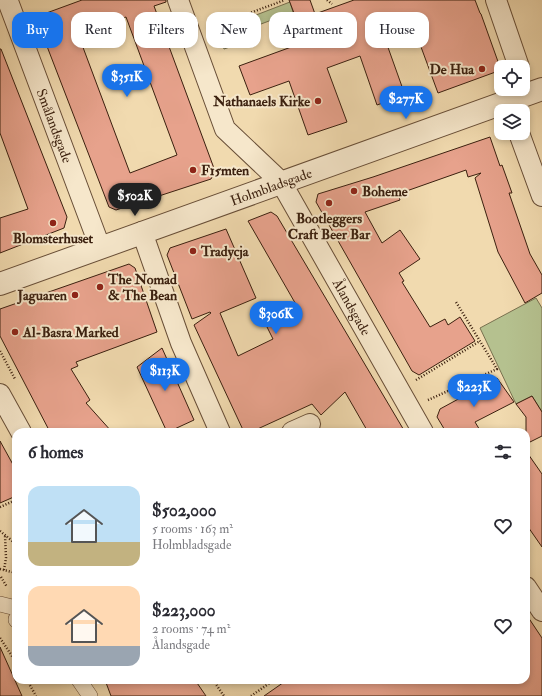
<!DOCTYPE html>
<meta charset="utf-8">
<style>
body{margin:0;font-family:"IM FELL Double Pica",serif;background:#f7f7f7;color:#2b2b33;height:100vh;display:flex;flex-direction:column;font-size:15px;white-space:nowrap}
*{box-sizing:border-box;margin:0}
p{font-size:13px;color:#7c7c81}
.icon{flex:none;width:22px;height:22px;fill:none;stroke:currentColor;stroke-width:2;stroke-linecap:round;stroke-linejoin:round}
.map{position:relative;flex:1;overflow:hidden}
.drawer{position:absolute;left:12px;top:428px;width:518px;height:256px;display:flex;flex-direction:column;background:#fff;border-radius:12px;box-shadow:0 2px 6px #0003}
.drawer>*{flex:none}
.guide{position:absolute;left:12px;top:12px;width:518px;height:36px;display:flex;gap:8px}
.buttons{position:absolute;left:494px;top:60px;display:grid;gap:8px}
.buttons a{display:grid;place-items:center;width:36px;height:36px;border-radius:8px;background:#fff;box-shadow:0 2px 6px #0003;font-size:20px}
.price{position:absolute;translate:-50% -34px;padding:0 9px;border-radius:14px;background:#1a73e8;color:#fff;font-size:13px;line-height:26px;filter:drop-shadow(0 1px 2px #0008)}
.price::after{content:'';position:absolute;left:50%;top:24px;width:12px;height:9px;margin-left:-6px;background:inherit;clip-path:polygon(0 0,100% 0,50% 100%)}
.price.active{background:#222;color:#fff}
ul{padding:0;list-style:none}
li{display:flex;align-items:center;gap:12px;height:100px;padding:0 16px}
li span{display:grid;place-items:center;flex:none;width:112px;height:80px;border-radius:12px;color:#555}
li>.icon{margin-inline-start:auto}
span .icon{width:48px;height:48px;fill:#fffc;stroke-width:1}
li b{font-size:17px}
h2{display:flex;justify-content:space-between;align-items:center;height:48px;padding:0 16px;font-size:17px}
.tag{padding:0 14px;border-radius:12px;background:#fff;box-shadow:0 2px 6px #0003;font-size:14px;line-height:36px}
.tag.active{background:#1a73e8;color:#fff}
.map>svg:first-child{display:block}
.green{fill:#b5c18f;stroke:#78704f}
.building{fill:#e7a28c;stroke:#3b200f;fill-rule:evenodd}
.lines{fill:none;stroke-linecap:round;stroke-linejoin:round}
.pedestrian-casing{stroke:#684e37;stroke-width:16}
.minor-casing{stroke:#684e37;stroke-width:22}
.tertiary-casing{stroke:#684e37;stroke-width:24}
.path{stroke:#3b200f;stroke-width:2.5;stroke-dasharray:1 2;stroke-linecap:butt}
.pedestrian{stroke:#f6e7cb;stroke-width:15}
.minor{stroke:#f6e7cb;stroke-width:20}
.tertiary{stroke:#f6e7cb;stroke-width:22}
.poi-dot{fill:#8f2418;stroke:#f6e7cb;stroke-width:1.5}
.labels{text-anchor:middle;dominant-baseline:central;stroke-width:4;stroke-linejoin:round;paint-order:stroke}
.poi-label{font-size:14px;font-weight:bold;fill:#3b200f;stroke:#f6e7cb;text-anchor:start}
.street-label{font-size:14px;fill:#3b200f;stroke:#f6e7cb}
</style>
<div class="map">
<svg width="542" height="696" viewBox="0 0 542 696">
<rect width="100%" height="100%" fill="#f1daaf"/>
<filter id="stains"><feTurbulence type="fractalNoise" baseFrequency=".005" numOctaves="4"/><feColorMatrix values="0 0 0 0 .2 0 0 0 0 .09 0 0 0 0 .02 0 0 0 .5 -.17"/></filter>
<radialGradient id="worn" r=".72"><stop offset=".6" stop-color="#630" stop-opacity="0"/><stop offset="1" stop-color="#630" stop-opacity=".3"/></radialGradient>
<g class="green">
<polygon points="290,2 293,12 253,27 256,38 224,49 217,30"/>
<polygon points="536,298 542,308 542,412 532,396 516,404 480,328"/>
</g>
<g class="building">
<path d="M82,0H166V2L154,6L215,171L211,179L116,210L109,207L38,23L41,15ZM126,17L177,155L130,173L78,34Z"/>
<polygon points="289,0 310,0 315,14 354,0 475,0 480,13 481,14 501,70 438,93 414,28 385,39 405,95 377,105 360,56 327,68 347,122 308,135 289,81 250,95 239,66 305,42"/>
<polygon points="0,49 1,49 67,217 64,228 0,253 0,218 28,209 0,133"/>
<polygon points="490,137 500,166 502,165 512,193 509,193 530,254 542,275 542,293 525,303 498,252 475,178 481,173 468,177 466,170 398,194 400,200 365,212 382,243 400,230 420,259 399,273 404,281 402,282 430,327 445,319 448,325 460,317 475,341 419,375 412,371 316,202 318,194 373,177"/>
<polygon points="271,212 277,216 405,432 368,432 345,392 321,415 312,404 251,432 244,432 194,325 211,313 210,312 192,319 167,255 170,248 226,229 256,298 220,313 238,356 273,339 266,325 298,308 248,221"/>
<polygon points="129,264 135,268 157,332 76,362 78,366 71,369 90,400 86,403 112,432 50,432 0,336 0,309"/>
<polygon points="162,348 194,420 168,432 167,432 137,367"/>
<polygon points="497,378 514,402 475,422 481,432 446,432 437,417 440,409"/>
<polygon points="532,396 542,412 542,436 526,444 526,417 516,404"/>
<polygon points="0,441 16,470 16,496 0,503"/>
<polygon points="526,451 542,474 542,547 526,524"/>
<polygon points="526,614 542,638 542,696 264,696 287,680 526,680"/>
<polygon points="0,647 22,696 0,696"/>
<polygon points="105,680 195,680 206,696 111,696"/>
</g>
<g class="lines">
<defs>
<g id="pedestrian">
<polyline points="0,604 16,608"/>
<polyline points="16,619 16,620"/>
<polyline points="79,680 90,696"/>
</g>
<g id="minor">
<path id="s1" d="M178,0L225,129L281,182L423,432"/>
<polyline points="496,0 519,67"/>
<path id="s2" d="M9,4L100,247"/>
<polyline points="519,133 542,196"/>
<polyline points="142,232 181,343 220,432"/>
<polyline points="0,394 21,432"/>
<polyline points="292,432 310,424"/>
<polyline points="526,587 542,611"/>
</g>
<g id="tertiary">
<path id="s3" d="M0,284L542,89"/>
</g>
</defs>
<use href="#pedestrian" class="pedestrian-casing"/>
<use href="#minor" class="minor-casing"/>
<use href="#tertiary" class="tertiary-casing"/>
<g class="path">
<polyline points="327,0 332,4"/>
<polyline points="209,28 285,0"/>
<polyline points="0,351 15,379"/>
<polyline points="416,380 480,341"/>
<polyline points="428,400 497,369 456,302"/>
<polyline points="0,507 16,500"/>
<polyline points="0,531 16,544"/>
<polyline points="0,569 16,573"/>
<polyline points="4,570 6,558 5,535"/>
<polyline points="1,577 7,587"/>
<polyline points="0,638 16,662"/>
<polyline points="27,680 36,696"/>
<polyline points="213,680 224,696"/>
<polyline points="251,696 274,680"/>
</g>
<use href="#pedestrian" class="pedestrian"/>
<use href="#minor" class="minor"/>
<use href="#tertiary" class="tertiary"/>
</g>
<g class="poi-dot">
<circle cx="482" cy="69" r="4"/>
<circle cx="318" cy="101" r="4"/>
<circle cx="193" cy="170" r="4"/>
<circle cx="354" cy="191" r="4"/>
<circle cx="329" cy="203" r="4"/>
<circle cx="53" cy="223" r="4"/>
<circle cx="193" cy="251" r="4"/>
<circle cx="100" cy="287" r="4"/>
<circle cx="75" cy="295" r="4"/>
<circle cx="15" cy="332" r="4"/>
</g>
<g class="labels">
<g class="poi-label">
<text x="474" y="69" text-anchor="end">De Hua</text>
<text x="310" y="101" text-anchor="end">Nathanaels Kirke</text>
<text x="201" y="170">F15mten</text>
<text x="362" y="191">Boheme</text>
<text x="329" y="218" text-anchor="middle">Bootleggers<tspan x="329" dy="16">Craft Beer Bar</tspan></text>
<text x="53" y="238" text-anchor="middle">Blomsterhuset</text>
<text x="201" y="251">Tradycja</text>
<text x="108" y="279">The Nomad<tspan x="108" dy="16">&amp; The Bean</tspan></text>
<text x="67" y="295" text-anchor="end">Jaguaren</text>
<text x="23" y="332">Al-Basra Marked</text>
</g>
<g class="street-label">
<text stroke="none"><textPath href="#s2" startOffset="130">Smålandsgade</textPath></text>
<text stroke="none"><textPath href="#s3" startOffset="288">Holmbladsgade</textPath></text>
<text stroke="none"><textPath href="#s1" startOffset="358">Ålandsgade</textPath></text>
</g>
</g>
<rect width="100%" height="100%" filter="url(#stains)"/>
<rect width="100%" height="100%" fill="url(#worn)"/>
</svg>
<div class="buttons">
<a><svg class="icon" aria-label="locate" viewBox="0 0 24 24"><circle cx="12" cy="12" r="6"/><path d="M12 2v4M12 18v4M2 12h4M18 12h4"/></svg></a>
<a><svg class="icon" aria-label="layers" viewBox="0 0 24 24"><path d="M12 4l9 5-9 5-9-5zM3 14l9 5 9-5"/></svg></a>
</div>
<b class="price" style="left:127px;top:98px">$351K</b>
<b class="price" style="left:406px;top:120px">$277K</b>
<b class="price active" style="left:135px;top:217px">$502K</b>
<b class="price" style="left:276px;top:335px">$306K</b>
<b class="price" style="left:165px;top:392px">$113K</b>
<b class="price" style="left:474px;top:408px">$223K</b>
<div class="guide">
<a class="tag active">Buy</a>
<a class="tag">Rent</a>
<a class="tag">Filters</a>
<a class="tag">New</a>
<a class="tag">Apartment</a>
<a class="tag">House</a>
</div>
<section class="drawer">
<h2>6 homes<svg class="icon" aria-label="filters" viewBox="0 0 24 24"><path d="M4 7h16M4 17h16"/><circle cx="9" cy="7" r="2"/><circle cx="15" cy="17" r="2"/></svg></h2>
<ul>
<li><span style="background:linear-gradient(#bfe0f5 70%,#c2b280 0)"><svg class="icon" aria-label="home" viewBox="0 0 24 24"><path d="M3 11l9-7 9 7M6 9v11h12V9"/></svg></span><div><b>$502,000</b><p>5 rooms · 163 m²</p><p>Holmbladsgade</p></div><svg class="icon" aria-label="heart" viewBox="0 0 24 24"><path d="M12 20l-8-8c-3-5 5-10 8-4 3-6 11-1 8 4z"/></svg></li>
<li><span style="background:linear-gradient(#ffd9b3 75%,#9aa5b1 0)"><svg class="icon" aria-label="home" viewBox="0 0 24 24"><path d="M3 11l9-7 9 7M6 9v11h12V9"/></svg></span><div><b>$223,000</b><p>2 rooms · 74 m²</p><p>Ålandsgade</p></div><svg class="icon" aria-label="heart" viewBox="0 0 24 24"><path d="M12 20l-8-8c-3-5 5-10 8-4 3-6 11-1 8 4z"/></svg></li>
</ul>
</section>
</div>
